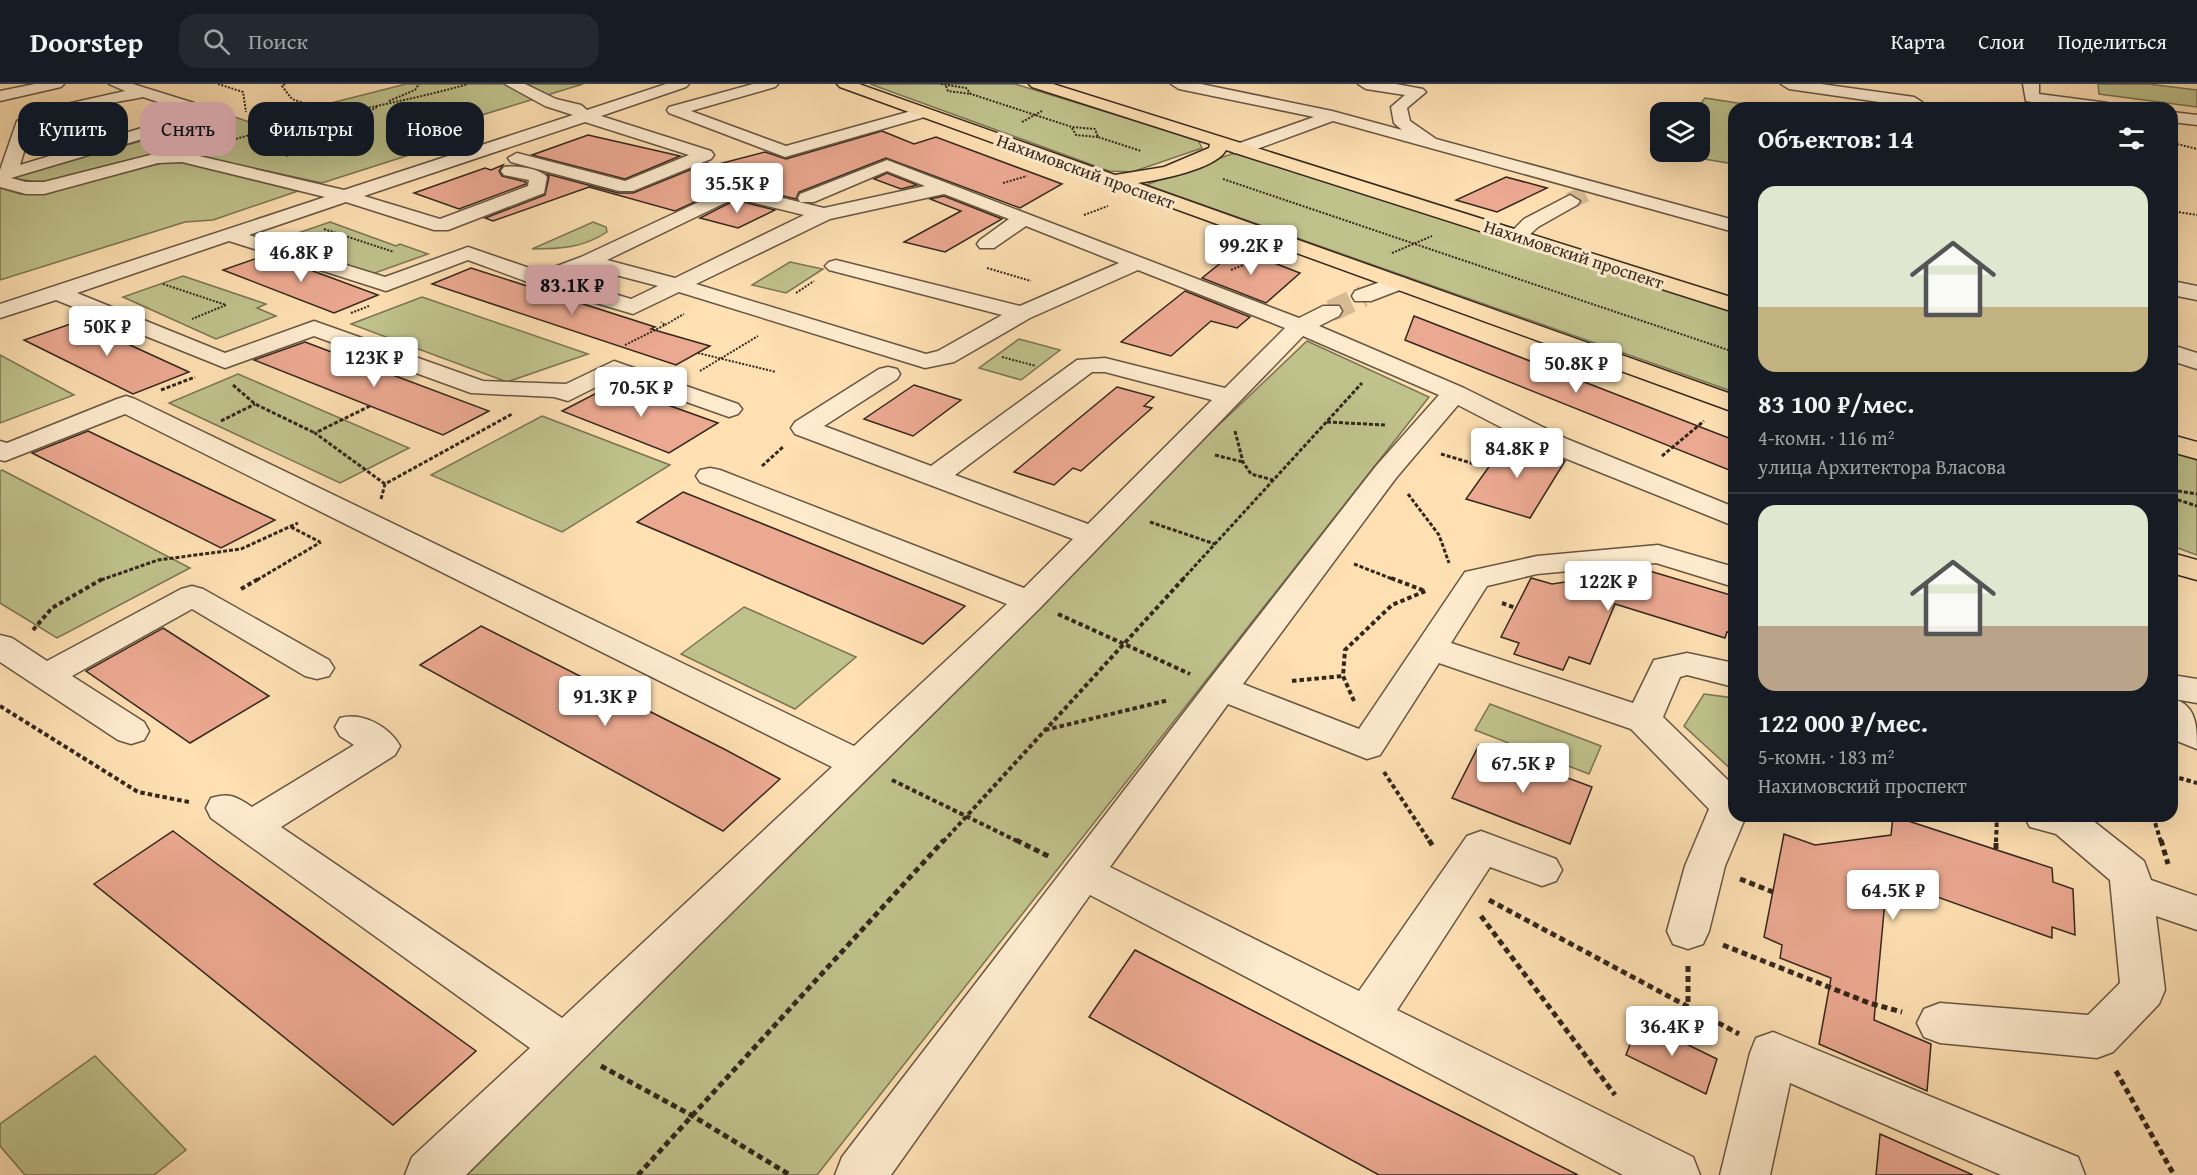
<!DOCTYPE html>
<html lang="ru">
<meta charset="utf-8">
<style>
body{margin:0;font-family:"Gentium Book Plus",serif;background:#242831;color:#f1f3f6;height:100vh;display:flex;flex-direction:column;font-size:22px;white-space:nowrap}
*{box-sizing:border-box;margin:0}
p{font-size:20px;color:#9ea1a6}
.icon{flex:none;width:33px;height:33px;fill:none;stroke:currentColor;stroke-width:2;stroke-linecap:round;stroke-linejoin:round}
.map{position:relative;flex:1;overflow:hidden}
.drawer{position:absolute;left:1728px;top:18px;width:450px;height:720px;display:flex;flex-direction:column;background:#171b24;border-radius:18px;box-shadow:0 6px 24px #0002}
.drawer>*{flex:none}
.guide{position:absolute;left:18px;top:18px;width:570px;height:54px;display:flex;gap:12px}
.buttons{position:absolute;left:1650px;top:18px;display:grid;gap:12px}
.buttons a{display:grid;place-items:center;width:60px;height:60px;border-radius:12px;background:#171b24;box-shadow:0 6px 24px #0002;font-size:30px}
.price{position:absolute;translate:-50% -51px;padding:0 14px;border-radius:6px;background:#fff;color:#222;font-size:20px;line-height:39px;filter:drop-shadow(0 2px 3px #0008)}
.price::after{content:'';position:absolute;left:50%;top:36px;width:18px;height:14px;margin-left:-9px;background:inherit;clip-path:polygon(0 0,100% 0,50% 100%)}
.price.on{background:#c59692;color:#111}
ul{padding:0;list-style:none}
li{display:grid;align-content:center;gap:12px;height:318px;padding:0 30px}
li+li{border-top:2px solid #363941}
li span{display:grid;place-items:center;height:186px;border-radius:18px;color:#555}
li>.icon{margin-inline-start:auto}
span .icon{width:108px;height:108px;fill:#fffc;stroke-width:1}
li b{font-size:26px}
h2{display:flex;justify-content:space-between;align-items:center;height:72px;padding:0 30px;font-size:26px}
.chip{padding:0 21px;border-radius:18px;background:#171b24;box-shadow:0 6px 24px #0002;font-size:21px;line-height:54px}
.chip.on{background:#c59692;color:#111}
header{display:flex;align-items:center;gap:36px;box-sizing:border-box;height:84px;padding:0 30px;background:#171b24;border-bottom:2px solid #363941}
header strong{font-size:28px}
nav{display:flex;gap:33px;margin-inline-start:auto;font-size:21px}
.search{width:420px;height:54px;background:#242831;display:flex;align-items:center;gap:15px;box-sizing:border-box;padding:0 21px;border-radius:18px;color:#9ea1a6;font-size:22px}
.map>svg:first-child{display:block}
.green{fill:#c0c28c;stroke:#7a7454;stroke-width:1.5}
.building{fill:#eca992;stroke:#34271d;stroke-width:1.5}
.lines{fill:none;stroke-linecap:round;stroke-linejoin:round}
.minor-tunnel-far1{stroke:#d6bb95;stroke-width:17;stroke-dasharray:17 8;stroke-linecap:butt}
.minor-tunnel{stroke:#d6bb95;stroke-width:22;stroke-dasharray:22 11;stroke-linecap:butt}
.minor-casing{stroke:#665542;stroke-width:3}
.major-casing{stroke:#34271d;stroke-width:3}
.path-far3{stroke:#34271d;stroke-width:2;stroke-dasharray:2 1.5;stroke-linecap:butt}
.path-far2{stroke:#34271d;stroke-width:3;stroke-dasharray:4 2;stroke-linecap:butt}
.path-far1{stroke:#34271d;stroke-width:4;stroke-dasharray:4.5 3;stroke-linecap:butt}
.path{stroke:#34271d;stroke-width:5;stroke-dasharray:6 4;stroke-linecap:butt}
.minor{fill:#feebce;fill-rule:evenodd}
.major{fill:#fee0b3;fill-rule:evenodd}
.labels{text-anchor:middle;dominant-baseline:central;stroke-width:6;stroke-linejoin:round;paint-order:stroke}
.far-street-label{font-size:18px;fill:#34271d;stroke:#feebce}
</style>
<header>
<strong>Doorstep</strong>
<div class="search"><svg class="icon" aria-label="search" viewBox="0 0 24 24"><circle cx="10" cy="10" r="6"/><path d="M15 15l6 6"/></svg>Поиск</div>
<nav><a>Карта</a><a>Слои</a><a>Поделиться</a></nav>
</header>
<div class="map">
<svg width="2197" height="1091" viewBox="0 0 2197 1091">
<rect width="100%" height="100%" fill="#fee0b3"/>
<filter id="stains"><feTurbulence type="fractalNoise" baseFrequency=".00333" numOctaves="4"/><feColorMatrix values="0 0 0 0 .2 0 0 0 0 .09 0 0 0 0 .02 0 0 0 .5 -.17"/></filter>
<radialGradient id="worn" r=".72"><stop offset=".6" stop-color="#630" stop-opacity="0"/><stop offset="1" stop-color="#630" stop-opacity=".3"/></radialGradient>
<g class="green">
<path d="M406,0H583L459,38L478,49L322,99L179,68C123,74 67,110 10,93L232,32L252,39Z"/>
<polygon points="870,0 1015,0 1198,56 1202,64 1132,88 1109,87"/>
<polygon points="2098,0 2148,0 2197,6 2197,23 2099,10"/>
<polygon points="1705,14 1770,24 1734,24 1734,80 1663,68 1700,68 1700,28 1694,28"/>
<polygon points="1234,69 1734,228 1734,308 1146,101"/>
<polygon points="166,78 183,78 298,107 213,136 185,138 0,196 0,104 20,110 39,110"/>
<polygon points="330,138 396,162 400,160 428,170 372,190 280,155"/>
<path d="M593,138L606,143L607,148C583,164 560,165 532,165Z"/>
<polygon points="790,178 823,185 786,209 752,201"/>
<polygon points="183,192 266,220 257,224 276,232 216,255 123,213"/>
<polygon points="422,213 588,270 507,298 351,240"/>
<polygon points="1019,255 1060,266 1021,296 979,284"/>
<polygon points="1307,257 1429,313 817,1091 435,1091 602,928"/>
<polygon points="0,271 74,311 0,339"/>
<polygon points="238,290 409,364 340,399 169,319"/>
<polygon points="542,332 670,381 562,448 431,391"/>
<polygon points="2172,368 2197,376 2197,471 2172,462"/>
<polygon points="2,386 190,484 57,554 0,519 0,387"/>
<polygon points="744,523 856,573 795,625 681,570"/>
<polygon points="1704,610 1734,614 1734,688 1684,642"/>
<polygon points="1490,620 1601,662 1589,690 1475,646"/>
<polygon points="95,972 186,1066 154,1091 25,1091 0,1062 0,1040"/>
</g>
<g class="building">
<polygon points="882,47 914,60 936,53 1062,100 1020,124 886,74 799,108 796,115 734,100 675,127 589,103 493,137 485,134 545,111 549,93 547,90 618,109 633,109 707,79 715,81 765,68 786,75"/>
<polygon points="588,51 680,72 625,95 532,71"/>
<polygon points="503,81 499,87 502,92 526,98 526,100 459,125 414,109 485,84 491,86"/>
<polygon points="887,89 917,101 901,105 874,95"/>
<polygon points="1506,93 1547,104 1497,128 1456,116"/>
<polygon points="944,112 1002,135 945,168 904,158 961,127 930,115"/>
<polygon points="735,116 775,126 738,144 700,134"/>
<polygon points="1238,165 1300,189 1266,219 1202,194"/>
<polygon points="266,171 294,180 378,211 334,229 223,186"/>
<polygon points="471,184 655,243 651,245 710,262 676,281 432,200"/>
<polygon points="1185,207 1250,233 1237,244 1211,237 1171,272 1121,258"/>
<polygon points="1414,232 1734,356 1734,388 1405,256"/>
<polygon points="79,237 95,245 189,288 133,310 24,256"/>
<polygon points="305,258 366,281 489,327 443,351 254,276"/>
<polygon points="612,301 718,339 669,369 562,327"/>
<polygon points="914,301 961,316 913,352 864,335"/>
<polygon points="1117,303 1154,313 1144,322 1152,324 1081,387 1073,384 1054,401 1014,388"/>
<polygon points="88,347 241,420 275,436 221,464 32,369"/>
<polygon points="1510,353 1565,377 1530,434 1466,415"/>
<polygon points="683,408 773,444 965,522 923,560 637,438"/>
<polygon points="1636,483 1734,512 1734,550 1727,548 1725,554 1615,520 1590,580 1569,573 1563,586 1514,570 1519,559 1501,553 1531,494 1552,500 1618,490 1621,485"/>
<polygon points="481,542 724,665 780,695 723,747 420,581"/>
<polygon points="163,544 269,612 190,659 86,587"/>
<polygon points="1479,661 1592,703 1570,760 1452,714"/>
<polygon points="1893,732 2052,784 2053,798 2073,805 2075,851 2052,843 2052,854 1887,795 1874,936 1931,960 1927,1007 1819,960 1831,894 1780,874 1782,861 1764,853 1784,750 1815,761 1891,751"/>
<polygon points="173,747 217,780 476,967 393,1041 94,800"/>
<polygon points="1135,866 1304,953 1578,1091 1379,1091 1089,933"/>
<polygon points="1639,937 1717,975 1706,1010 1626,971"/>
<polygon points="1880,1050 1973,1091 1876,1091"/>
</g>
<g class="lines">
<polyline class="minor-tunnel-far1" points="1570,117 1593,106"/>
<polyline class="minor-tunnel" points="1331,227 1363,212"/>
<defs>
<g id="minor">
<polygon points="35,0 64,0 61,3 0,17 0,7"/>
<path d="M109,0H133L194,19L212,29L193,40L11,94L26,98H44L158,69L182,68L344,106L573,31L545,22L505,0H525L556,15L581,21L587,26L666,0H689L686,3L601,32L711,67L714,71L711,75L633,107H619L511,78L508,74L517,69L625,97L689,71L585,38L364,112L440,135L528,102L529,96L504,91L501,87L504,83C514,81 540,84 547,93L544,109L448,146H434L346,118L249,151L385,193L468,163L541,188L581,173L733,102L824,124L925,102L887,87L814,118H800L798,114L800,110L887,76L1299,234L1323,222H1339L1342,227L1339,232L1319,242L1464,304L1567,355L1734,423V442L1547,367L1458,321L1396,394L1243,600L1359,645L1465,488L1537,472L1658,461L1734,483V503L1656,479L1537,490L1487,502L1451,559L1633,619L1654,576L1687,569L1734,579V603L1687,591L1680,593L1663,633L1734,702V732H1746L1725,782L1709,847L1703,860L1688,865L1673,860L1667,847L1685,782L1709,725L1631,645L1439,579L1380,671L1367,675L1228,620L1110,783L1359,907L1467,752L1481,747L1556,775L1562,786L1556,797L1542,802L1490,783L1397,926L1693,1073L1700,1091H1623L1090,811L891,1091H835L842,1073L1209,596L1376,382L1439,311L1303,252L1040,524L466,1091H405L412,1073L530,964L211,734L206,724L211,714C229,708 237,713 252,723L354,661L340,652L335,643L340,634C362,628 389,642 400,662L395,671L281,743L562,934L832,683L125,330L5,377L0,376V357L7,359L117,315L126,312L135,315L854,662L1007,520L700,398L696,392L700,386L710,384L720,386L1024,504L1073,455L795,350L791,344L795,338L879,285L888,283L897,285L900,290L897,295L824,342L931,382L1077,276L1105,274L1225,304L1285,244L1138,186L1030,234L954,278L925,284L679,208L633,230L533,200L468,176L386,207L229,157L77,209L225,269L314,237L483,297L566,300L614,277L738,320L742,325L738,330L729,333L616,293L568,317L554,313L471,309L314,252L225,284L56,216L0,234V220L325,113L182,78L158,79L44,110H26L0,103V86L17,37L58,22L125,7ZM143,13L191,29L20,81L31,44C64,24 105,21 143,13ZM944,110L1009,135L980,156L977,160L980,164H994L1026,142L1119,179L1020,222L836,176L829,178L825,182L829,186L1002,231L938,267L926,270L696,200L830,135ZM735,114L804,131L675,194L607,176ZM589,184L658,202L631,215L562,194ZM1092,288H1105L1212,316L1088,440L955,391Z"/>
<polygon points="753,0 778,0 775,3 691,27 786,62 922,24 930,29 928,32 785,73 669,29 667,26 669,23"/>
<polygon points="1171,0 1201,0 1332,27 1402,46 1394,39 1391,23 1405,11 1366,5 1358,0 1396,0 1423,5 1426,8 1407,24 1410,37 1436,55 1734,136 1734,148 1333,37 1246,69 1234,69 1231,65 1234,61 1314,33 1179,5"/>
<polygon points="1781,0 1821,0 1914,13 1922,18 1914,23 1789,5"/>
<polygon points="2023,0 2039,0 2039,10 2108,19 2116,24 2072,24 2026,17"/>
<polygon points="2172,28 2197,31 2197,41 2172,38"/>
<polygon points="1570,111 1580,117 1577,121 1538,143 1524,156 1510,156 1507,152 1524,135"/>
<polygon points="1397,192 1405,194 1408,199 1405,204 1371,217 1355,217 1352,212 1355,207"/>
<polygon points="2172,197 2197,202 2197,216 2172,211"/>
<polygon points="2172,261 2197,269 2197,285 2172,277"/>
<polygon points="192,502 203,505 329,576 334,584 329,592 317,595 305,592 192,525 72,592 144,638 149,647 144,656 131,660 118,656 0,578 0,551 12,554 47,577 181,505"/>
<path d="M2172,591L2197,595V619L2174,615C2197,622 2197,643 2197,665L2172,655Z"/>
<polygon points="2024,732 2087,732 2144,777 2151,796 2197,812 2197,846 2156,832 2165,906 2159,920 2113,968 2097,974 1940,959 1924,953 1917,939 1924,925 1940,919 2088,931 2120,899 2110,796 2056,750 2030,743"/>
<polygon points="1773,948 2078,1073 2085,1091 2001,1091 1790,999 1770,1091 1720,1091 1750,969 1756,954"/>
</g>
<g id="major">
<path d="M837,0H859L1115,91L1164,83L1209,64L1210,60L1032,3L1029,0H1053L1734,214V228L1226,66C1216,85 1159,96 1138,99L1734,311V328L840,3Z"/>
<polygon points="2172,351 2197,358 2197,375 2172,368"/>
<polygon points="2172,469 2197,476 2197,496 2172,489"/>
</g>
</defs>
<use href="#minor" class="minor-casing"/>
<use href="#major" class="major-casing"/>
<g class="path-far3">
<polyline points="218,0 243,8 246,28"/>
<polyline points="285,0 282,2 292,15 315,23"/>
<polyline points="941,0 966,4 971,10 1072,43 1095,45 1098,53 1141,67"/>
<polyline points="946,2 948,7 971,10"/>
<polyline points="389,17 415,6 419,0"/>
<polyline points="2132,19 2158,22"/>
<polyline points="1938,21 1959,24"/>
<polyline points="1022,38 1042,27"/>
<polyline points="1072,44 1076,51 1098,53"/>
<path d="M226,58C305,33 388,23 468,0"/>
<polyline points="2177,60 2197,65"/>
<polyline points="286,72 377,23"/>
<polyline points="1223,95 1734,268"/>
<polyline points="1003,99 1027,92"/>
<polyline points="2172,127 2197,131"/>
<polyline points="1084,131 1108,122"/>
<polyline points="324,145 394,168"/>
<polyline points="1392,169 1432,152"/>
<polyline points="987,184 1031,197"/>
<polyline points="1231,186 1258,175"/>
<polyline points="163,200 226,221 192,235"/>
<polyline points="796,209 814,197"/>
<polyline points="351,229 369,222"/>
<polyline points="665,241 684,230"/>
<polyline points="625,261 665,241 661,238"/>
<polyline points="698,269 776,288"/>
<polyline points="1002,273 1036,282"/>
<polyline points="700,287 758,252"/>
</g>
<g class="path-far2">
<polyline points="233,301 255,320 315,349"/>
<polyline points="161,306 195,293"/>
<polyline points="370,322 315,349 385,400"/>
<polyline points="221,337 255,320"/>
<polyline points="1327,338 1385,341"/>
<polyline points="1235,347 1243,378 1251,390 1273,396"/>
<polyline points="1441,370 1478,381 1494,360"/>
<polyline points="1215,371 1243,378"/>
<polyline points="1662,372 1704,337"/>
<polyline points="762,382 783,363"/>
<polyline points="2172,406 2197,410"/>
<polyline points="1408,410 1439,451 1449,479"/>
<polyline points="2172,414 2197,422"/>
<polyline points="381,415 385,400 512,330"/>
<polyline points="1150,438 1215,460"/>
<polyline points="291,443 320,458"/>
<polyline points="1354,480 1395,496"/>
<polyline points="101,496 158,476 241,465 298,439"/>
<polyline points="257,496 321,458"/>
<polyline points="1182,496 1362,299"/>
</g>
<g class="path-far1">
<polyline points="1391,494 1425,507"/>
<polyline points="241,505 260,494"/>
<polyline points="1502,519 1516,524"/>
<polyline points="1058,530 1190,590"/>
<polyline points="33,546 52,524 104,494"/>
<polyline points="1292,597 1343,592"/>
<polyline points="1354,617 1343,592 1345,566 1392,521 1428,506"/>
<polyline points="0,622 138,708 189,718"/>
<polyline points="1045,646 1169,616"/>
<polyline points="1384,688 1430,758"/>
<polyline points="2172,692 2197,699"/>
<polyline points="892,696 1019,758"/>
<polyline points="2153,732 2161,758"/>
<polyline points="943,758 1184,494"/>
<polyline points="1996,758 1997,732"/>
</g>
<g class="path">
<polyline points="1016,756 1050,773"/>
<polyline points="1429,756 1434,764"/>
<polyline points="2161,756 2168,780"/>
<polyline points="1996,765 1996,756"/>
<polyline points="1740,795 1773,808"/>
<polyline points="1489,816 1739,950"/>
<polyline points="1481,832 1615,1011"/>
<polyline points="1723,861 1869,919 1902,928"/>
<polyline points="1688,882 1688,923"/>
<polyline points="601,982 691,1031 790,1091"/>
<polyline points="2116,987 2174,1091"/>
<polyline points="638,1091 944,756"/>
</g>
<use href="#minor" class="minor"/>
<use href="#major" class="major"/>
</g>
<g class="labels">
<g class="far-street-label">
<text transform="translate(1086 87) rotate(20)">Нахимовский проспект</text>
<text transform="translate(1574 170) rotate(18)">Нахимовский проспект</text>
</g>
</g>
<rect width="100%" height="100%" filter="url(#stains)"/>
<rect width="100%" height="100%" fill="url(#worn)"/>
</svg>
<div class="buttons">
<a><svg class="icon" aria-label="layers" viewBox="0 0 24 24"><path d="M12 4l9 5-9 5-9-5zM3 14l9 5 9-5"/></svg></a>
</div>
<b class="price" style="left:737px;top:130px">35.5K ₽</b>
<b class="price" style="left:1251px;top:192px">99.2K ₽</b>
<b class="price" style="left:301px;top:199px">46.8K ₽</b>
<b class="price on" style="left:572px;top:232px">83.1K ₽</b>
<b class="price" style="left:107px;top:273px">50K ₽</b>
<b class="price" style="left:374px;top:304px">123K ₽</b>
<b class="price" style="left:1576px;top:310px">50.8K ₽</b>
<b class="price" style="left:641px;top:334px">70.5K ₽</b>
<b class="price" style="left:1517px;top:395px">84.8K ₽</b>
<b class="price" style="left:1608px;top:528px">122K ₽</b>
<b class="price" style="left:605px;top:643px">91.3K ₽</b>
<b class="price" style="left:1523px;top:710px">67.5K ₽</b>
<b class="price" style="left:1893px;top:837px">64.5K ₽</b>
<b class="price" style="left:1672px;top:973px">36.4K ₽</b>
<div class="guide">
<a class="chip">Купить</a>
<a class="chip on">Снять</a>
<a class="chip">Фильтры</a>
<a class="chip">Новое</a>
</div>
<section class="drawer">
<h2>Объектов: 14<svg class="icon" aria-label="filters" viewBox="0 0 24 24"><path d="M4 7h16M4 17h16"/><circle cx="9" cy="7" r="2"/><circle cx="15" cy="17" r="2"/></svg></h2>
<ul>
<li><span style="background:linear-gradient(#dfe7d0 65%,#c2b280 0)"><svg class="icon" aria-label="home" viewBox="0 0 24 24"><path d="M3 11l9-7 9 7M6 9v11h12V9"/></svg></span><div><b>83 100 ₽/мес.</b><p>4-комн. · 116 m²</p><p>улица Архитектора Власова</p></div></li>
<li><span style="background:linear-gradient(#dfe7d0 65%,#b9a48a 0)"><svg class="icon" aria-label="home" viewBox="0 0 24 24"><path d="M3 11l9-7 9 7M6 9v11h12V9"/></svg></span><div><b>122 000 ₽/мес.</b><p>5-комн. · 183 m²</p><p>Нахимовский проспект</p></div></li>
</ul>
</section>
</div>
